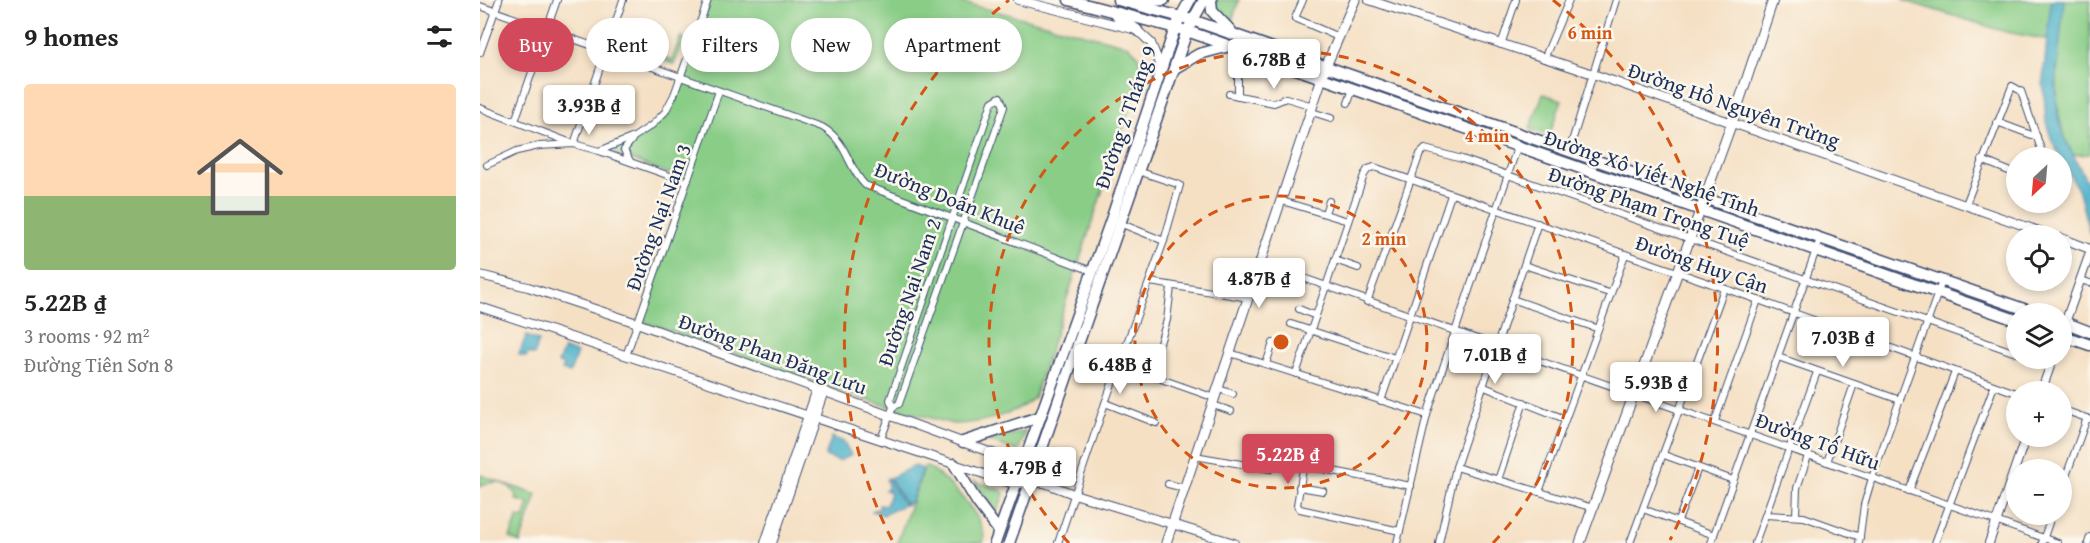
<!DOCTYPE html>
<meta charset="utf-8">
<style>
body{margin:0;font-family:"Gentium Book Plus",serif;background:#f2f2f2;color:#222;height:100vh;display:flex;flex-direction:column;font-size:22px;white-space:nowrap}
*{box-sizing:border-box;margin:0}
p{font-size:20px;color:#767676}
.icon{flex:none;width:33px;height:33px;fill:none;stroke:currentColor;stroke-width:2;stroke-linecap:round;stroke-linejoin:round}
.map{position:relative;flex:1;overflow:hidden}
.details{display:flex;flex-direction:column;background:#fff;width:480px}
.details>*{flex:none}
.hud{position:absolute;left:18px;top:18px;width:570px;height:54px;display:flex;gap:12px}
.needle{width:39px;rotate:206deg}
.tools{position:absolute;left:1526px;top:147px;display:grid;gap:12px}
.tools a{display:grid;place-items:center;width:66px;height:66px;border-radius:50%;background:#fff;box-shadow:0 3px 9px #0003;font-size:30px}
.price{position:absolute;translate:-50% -51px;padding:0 14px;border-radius:6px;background:#fff;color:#222;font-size:20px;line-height:39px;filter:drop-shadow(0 2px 3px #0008)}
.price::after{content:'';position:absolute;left:50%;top:36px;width:18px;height:14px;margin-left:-9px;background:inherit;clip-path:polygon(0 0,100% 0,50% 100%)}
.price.current{background:#d1495b;color:#fff}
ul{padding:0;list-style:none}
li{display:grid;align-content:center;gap:12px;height:318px;padding:0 24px}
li+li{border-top:2px solid #e0e0e0}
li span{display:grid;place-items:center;height:186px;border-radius:6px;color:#555}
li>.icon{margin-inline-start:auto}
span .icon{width:108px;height:108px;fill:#fffc;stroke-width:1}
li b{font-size:26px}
h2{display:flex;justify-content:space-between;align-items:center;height:72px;padding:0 24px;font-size:26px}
.pill{padding:0 21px;border-radius:27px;background:#fff;box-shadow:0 3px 9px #0003;font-size:21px;line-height:54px}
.pill.current{background:#d1495b;color:#fff}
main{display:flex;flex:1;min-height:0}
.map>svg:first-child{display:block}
.green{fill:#89cd87;stroke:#527e72;stroke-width:1.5}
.water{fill:#4ab0c9;stroke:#327094;stroke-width:1.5}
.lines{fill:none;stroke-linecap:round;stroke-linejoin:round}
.minor-casing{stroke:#3c4a6d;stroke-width:8}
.tertiary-casing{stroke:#3c4a6d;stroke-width:10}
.secondary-casing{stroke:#3c4a6d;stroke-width:11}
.primary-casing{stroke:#3c4a6d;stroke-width:13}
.trunk-casing{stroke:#3c4a6d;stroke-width:13}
.minor{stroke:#fff;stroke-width:6}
.tertiary{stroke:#fff;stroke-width:8}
.secondary{stroke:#fff;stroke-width:9}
.primary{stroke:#fff;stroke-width:10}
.trunk{stroke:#fff;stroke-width:10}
.ring{fill:none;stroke:#d45514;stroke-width:3;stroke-dasharray:10 8}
.labels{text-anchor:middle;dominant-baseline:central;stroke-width:5;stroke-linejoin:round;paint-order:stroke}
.street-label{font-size:21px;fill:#1b2f5e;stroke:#fbf7ec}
.centre{fill:#d45514;stroke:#fbf7ec;stroke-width:3}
.ring-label{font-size:18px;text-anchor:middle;font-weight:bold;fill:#d45514;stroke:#fbf7ec;stroke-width:5;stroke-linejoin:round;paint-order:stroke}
</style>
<main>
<section class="details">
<h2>9 homes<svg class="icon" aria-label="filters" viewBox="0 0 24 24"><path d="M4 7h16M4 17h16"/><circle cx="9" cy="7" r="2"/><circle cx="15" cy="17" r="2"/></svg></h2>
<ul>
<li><span style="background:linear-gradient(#ffd9b3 60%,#8fb573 0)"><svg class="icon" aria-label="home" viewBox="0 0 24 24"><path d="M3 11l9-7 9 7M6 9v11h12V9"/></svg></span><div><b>5.22B ₫</b><p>3 rooms · 92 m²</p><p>Đường Tiên Sơn 8</p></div></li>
</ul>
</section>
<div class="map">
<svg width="1610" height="543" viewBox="0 0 1610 543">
<rect width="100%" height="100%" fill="#fbf7ec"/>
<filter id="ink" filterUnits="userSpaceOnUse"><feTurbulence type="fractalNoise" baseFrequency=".0167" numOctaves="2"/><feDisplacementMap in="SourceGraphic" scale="12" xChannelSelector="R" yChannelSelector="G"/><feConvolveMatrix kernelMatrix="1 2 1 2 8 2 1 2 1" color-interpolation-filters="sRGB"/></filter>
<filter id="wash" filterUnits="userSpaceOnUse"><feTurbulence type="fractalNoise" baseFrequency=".008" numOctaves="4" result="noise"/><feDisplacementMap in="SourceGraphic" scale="24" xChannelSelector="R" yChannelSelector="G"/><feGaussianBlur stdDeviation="1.35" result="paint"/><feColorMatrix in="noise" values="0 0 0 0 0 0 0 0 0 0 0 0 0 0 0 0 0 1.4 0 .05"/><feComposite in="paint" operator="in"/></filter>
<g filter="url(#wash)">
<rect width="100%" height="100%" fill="#f5e0c4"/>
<g class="green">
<path d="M230,0H472L647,45L657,54L663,68L554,398C535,415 498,424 473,424L390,401L161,321L210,182L127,150C149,142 171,133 186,114C204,92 221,28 230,0Z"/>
<polygon points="735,0 759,0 752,21 736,11"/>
<path d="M1422,0H1610V154L1593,155C1573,120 1576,81 1579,42L1526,32Z"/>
<polygon points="201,36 205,40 194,64 158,53 160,48 192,60"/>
<polygon points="1063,94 1082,100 1069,136 1050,129"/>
<polygon points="620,263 552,460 550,460"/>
<polygon points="546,431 538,451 508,441"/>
<path d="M445,466C464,475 510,520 503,543H417Z"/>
<polygon points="0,475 57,495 40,543 30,538 38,517 44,519 49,503 36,500 37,496 30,487 19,482 2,484 0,488"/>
<polygon points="494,481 521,490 524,494 517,512"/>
</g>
<g class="water">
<polygon points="1571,0 1584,0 1576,80 1578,117 1585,139 1610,188 1610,236 1599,192 1572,141 1566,122 1563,80"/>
<polygon points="46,336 59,341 54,355 48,353 46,357 39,355"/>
<polygon points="84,349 97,353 90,373 82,370 84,365 78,363"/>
<polygon points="352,437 364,442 371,455 359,461 345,456"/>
<polygon points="434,466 443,469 431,502 426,505 410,478"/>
<polygon points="408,478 424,505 403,515 392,511 400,508 399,505 406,506 410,492 405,490 409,488 406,480"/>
</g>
</g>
<g filter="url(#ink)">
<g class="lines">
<defs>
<g id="minor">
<polyline points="823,0 815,18 858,37"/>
<path d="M0,6L342,127C368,142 366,165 385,185L612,271"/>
<polyline points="1021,45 1036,0"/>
<polyline points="0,53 19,0"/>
<polyline points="1064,59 1089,0"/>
<polyline points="749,94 794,103 806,98 833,106"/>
<polyline points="758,96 758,69 764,50"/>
<polyline points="868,103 873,89"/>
<polyline points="0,108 94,144 143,0"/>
<polyline points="832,112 851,118"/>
<polyline points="35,121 77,0"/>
<polyline points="1517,122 1557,137"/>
<polyline points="119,151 207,182"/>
<polyline points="1089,151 1136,0"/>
<polyline points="1502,160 1536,174"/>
<polyline points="150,161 144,150 152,140"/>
<polyline points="7,165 37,151 59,146 94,144 119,151 154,137 172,125 185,112 194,95 228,0"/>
<polyline points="802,201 868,221"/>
<polyline points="1486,204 1532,86 1541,91 1564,158"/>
<polyline points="845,213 849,201"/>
<polyline points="637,222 684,241"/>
<polyline points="855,260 878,268"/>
<polyline points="781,263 1578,543"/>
<polyline points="1044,265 1129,293"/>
<polyline points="1601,280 1610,283"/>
<polyline points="670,282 769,298"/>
<polyline points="1032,299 1116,328"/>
<polyline points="887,302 940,154 945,149 982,159 1536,353"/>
<polyline points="819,309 836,316"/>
<polyline points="811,324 915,358"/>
<polyline points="596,349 735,398"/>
<polyline points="147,353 239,91"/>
<polyline points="750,353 947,415"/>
<polyline points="1298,357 1420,400"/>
<polyline points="1553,358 1571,365"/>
<polyline points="786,364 793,343"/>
<polyline points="816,374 884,175 888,169 894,167 1278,300 1536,393"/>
<polyline points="670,376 687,320 691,287"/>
<polyline points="1002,386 1085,419"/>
<polyline points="739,389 753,394"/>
<polyline points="901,401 971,195"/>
<polyline points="625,403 676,423"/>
<polyline points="733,405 751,411"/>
<polyline points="1581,409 1609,419"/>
<polyline points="1235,421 1278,300"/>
<polyline points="401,439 413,407 419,404 524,107 520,97 512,102 410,400 413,407"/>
<polyline points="1184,455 1253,480"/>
<polyline points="715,456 790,469"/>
<polyline points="1347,462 1374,384"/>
<polyline points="976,467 1113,508"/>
<polyline points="1018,480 1044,402"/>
<polyline points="688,484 704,488"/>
<polyline points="819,487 843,491"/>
<polyline points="1581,490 1607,418"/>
<polyline points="1429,491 1475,372"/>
<polyline points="1059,492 1145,255"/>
<polyline points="1163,509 1234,535"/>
<polyline points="1285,515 1324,517 1380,537"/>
<polyline points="1316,516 1317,488 1328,456"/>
<polyline points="1198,521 1218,468"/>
<polyline points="920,531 820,509 817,505 823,469 827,466 931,486"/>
<polyline points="578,543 625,403 684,241 700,185 661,172"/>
<polyline points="917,543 947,415 1038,145"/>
<polyline points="959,543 976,467 1058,223"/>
<polyline points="1150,543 1244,289"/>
<polyline points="1231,543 1340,239"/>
<polyline points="1275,543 1337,372"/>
<polyline points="1379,543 1384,505 1392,478 1462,281"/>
<polyline points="1455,543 1514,386"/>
<polyline points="1562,543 1572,514"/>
<polyline points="1608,543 1610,537"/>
</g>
<g id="tertiary">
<polyline points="538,0 657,30 671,43 681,68"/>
<polyline points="889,0 1113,74 1573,236"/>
<polyline points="1581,238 1610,249"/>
<polyline points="0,275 48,287 157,323 542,464 565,483 591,493 754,543"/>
<polyline points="0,307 534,484 565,483"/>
<polyline points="1581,334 1610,253"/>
<polyline points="1561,392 1573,358"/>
<polyline points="285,543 337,389"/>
<polyline points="292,543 344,391"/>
<polyline points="1509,543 1546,436"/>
</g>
<g id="secondary">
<polyline points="686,543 846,66 875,0"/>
<polyline points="1100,543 1255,114 1293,0"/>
</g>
<g id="primary">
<polyline points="731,0 732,11 751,31"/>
<polyline points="712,20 1558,314"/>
<polyline points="695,68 719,54 750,46"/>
<polyline points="1581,321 1610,332"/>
<polyline points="1581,335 1610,345"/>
<polyline points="483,442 559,417"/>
<polyline points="474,464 497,502 519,531"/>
<polyline points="515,543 631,220 695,28"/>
<polyline points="529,543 707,31 1536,320"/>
</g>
<g id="trunk">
<polyline points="589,0 707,31 724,0"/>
<polyline points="638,0 712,20"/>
<polyline points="657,2 684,0"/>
<polyline points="636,15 657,30"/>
<polyline points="698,22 710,0"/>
</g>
</defs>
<use href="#minor" class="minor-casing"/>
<use href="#tertiary" class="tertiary-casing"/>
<use href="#secondary" class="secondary-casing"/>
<use href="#primary" class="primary-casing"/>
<use href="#trunk" class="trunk-casing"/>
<use href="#minor" class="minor"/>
<use href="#tertiary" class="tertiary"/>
<use href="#secondary" class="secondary"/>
<use href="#primary" class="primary"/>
<use href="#trunk" class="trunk"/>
</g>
</g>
<g class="ring">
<circle cx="801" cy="342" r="146"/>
<path d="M589 543A292 292 0 1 1 1013 543"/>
<path d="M412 540A437 437 0 0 1 529 0M1073 0A437 437 0 0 1 1190 540"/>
</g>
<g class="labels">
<g class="street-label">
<text transform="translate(1254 105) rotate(19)">Đường Hồ Nguyên Trừng</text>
<text transform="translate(645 117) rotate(-71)">Đường 2 Tháng 9</text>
<text transform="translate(1172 173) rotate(19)">Đường Xô Viết Nghệ Tĩnh</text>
<text transform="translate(470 198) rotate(22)">Đường Doãn Khuê</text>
<text transform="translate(1169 207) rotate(19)">Đường Phạm Trọng Tuệ</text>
<text transform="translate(178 217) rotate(-70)">Đường Nại Nam 3</text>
<text transform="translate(1222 264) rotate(19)">Đường Huy Cận</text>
<text transform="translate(429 292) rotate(-71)">Đường Nại Nam 2</text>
<text transform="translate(293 354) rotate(20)">Đường Phan Đăng Lưu</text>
<text transform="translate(1338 441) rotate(20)">Đường Tố Hữu</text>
</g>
</g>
<circle cx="801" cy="342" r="9" class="centre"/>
<g class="ring-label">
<text x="1110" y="39">6 min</text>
<text x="1007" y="142">4 min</text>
<text x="904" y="245">2 min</text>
</g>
</svg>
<div class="tools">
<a><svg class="needle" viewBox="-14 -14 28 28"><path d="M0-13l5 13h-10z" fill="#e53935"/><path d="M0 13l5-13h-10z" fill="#767676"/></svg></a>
<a><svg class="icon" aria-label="locate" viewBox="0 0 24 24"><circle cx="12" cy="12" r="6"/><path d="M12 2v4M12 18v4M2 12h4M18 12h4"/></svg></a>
<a><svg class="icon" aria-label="layers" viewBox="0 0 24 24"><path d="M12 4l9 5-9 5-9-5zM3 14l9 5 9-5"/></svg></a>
<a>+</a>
<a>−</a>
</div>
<b class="price" style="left:794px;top:90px">6.78B ₫</b>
<b class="price" style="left:109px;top:136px">3.93B ₫</b>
<b class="price" style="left:779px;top:309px">4.87B ₫</b>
<b class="price" style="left:1363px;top:368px">7.03B ₫</b>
<b class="price" style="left:1015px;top:385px">7.01B ₫</b>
<b class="price" style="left:640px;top:395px">6.48B ₫</b>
<b class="price" style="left:1176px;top:413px">5.93B ₫</b>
<b class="price current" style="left:808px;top:485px">5.22B ₫</b>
<b class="price" style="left:550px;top:498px">4.79B ₫</b>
<div class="hud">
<a class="pill current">Buy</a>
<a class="pill">Rent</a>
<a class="pill">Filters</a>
<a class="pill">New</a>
<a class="pill">Apartment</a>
</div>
</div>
</main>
